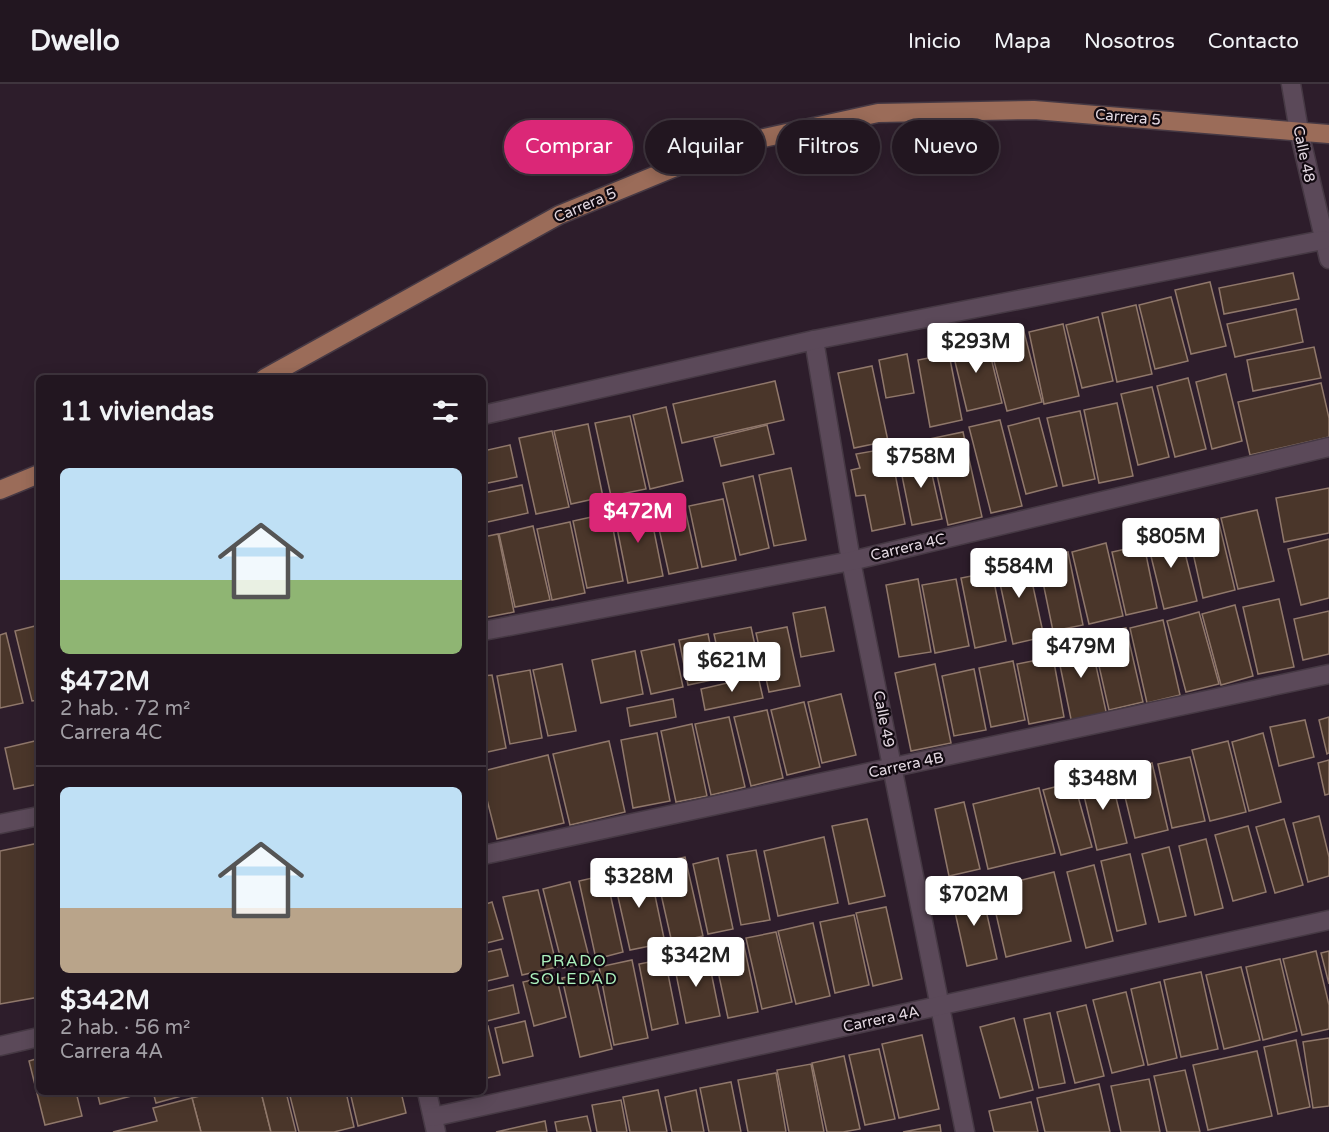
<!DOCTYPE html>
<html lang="es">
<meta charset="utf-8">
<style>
body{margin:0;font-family:"Varela Round",sans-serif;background:#2e232d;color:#f1f3f6;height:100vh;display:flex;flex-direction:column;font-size:22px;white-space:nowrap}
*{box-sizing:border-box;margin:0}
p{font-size:20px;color:#a29fa5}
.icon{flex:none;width:33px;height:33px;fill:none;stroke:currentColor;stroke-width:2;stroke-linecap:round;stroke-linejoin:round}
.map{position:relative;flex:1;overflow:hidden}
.panel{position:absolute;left:36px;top:291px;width:450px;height:720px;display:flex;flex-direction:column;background:#221620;border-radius:9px;box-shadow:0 3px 15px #0003,0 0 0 2px #3f353e}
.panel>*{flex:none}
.hud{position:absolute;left:504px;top:36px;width:570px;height:54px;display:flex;gap:12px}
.price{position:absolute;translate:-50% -51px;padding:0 14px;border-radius:6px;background:#fff;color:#222;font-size:20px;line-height:39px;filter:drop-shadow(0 2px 3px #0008)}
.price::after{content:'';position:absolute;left:50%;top:36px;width:18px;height:14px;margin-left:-9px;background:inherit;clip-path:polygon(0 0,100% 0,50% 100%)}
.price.active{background:#db2777;color:#fff}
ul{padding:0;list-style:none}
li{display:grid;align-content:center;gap:12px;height:318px;padding:0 24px}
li+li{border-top:2px solid #3f353e}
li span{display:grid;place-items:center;height:186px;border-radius:9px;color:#555}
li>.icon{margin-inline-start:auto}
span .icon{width:108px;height:108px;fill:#fffc;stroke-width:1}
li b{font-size:26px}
h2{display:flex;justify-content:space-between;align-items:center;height:72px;padding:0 24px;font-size:26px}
.chip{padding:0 21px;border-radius:27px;background:#221620;box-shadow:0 3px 15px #0003,0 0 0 2px #3f353e;font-size:21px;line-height:54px}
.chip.active{background:#db2777;color:#fff}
header{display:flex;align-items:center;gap:36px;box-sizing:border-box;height:84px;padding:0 30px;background:#221620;border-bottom:2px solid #3f353e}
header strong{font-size:28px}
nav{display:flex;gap:33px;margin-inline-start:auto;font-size:21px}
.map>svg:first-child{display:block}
.building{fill:#4a362a;stroke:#90786b;stroke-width:1.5}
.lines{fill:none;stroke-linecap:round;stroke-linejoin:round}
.minor-casing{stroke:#463944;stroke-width:21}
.major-casing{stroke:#463944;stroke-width:21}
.minor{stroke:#5b4959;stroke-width:18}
.major{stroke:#9b6c59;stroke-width:18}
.labels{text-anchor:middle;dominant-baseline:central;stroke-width:4.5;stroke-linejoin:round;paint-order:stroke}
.street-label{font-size:15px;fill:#e3d8e1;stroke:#110910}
.neighbourhood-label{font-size:16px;letter-spacing:1.5px;fill:#abf0bc;stroke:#110910}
</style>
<header>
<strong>Dwello</strong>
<nav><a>Inicio</a><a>Mapa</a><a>Nosotros</a><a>Contacto</a></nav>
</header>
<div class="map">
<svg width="1329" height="1048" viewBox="0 0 1329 1048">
<rect width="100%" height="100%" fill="#2d1d2b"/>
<g class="building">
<polygon points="1293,189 1299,215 1224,230 1219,204"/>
<polygon points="1210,198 1226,262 1191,270 1175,206"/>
<polygon points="1171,213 1188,277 1155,285 1139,221"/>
<polygon points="1136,221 1152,290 1117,298 1102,229"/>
<polygon points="1296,225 1303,258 1235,273 1227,240"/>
<polygon points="1098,233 1113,297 1082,304 1066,241"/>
<polygon points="1063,240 1079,312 1044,320 1029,248"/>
<polygon points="1023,244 1042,318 1007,327 988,254"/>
<polygon points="986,253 1002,319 967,327 951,261"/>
<polygon points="1314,263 1321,294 1253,307 1247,276"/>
<polygon points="907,270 914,309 886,314 879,276"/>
<polygon points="949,270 962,336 930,343 918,276"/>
<polygon points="872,282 888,357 854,364 838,289"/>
<polygon points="1226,290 1242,357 1212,365 1196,298"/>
<polygon points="1188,294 1206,365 1175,373 1157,302"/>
<polygon points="775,297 784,336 682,359 673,320"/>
<polygon points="1321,299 1329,334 1329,353 1250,371 1238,318"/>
<polygon points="1152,303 1169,373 1138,381 1121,310"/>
<polygon points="1117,319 1133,392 1099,399 1084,326"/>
<polygon points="666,323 683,397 650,405 633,331"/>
<polygon points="1080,327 1095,395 1063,402 1047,334"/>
<polygon points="630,332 646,405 611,412 595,339"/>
<polygon points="1039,334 1057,402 1026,410 1008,342"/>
<polygon points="1000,336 1022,422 991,429 969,343"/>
<polygon points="588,340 603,413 571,420 554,347"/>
<polygon points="767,341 774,370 721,382 714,354"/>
<polygon points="552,347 569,423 536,430 519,354"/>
<polygon points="963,348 982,433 948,441 929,355"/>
<polygon points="925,359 942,435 912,441 900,382 918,378 915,362"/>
<polygon points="510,361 517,393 483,400 483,367"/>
<polygon points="890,364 905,440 872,447 865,411 856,412 851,386 860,384 856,370"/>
<polygon points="791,384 806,456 774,462 759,391"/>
<polygon points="753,392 769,464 740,471 723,399"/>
<polygon points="522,401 528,429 483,439 483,409"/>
<polygon points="1329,404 1329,449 1284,458 1276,414"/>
<polygon points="723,415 736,476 702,483 689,422"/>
<polygon points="683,416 698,484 669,490 654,422"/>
<polygon points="649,422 663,492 628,499 614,429"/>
<polygon points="1257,426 1274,497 1238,505 1221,434"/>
<polygon points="610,429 623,497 587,504 573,437"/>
<polygon points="1218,435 1235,506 1203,514 1187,442"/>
<polygon points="570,438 585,509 552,516 537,445"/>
<polygon points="533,442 550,516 515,523 499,450"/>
<polygon points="1179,445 1197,517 1164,525 1146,452"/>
<polygon points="498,450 514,528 483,534 483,453"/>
<polygon points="1329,455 1329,514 1301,521 1288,465"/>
<polygon points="1106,459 1123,532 1089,540 1072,468"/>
<polygon points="1144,461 1157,524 1126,531 1112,468"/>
<polygon points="1068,468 1083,541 1053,547 1038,474"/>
<polygon points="1026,470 1044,553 1013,560 995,476"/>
<polygon points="992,488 1006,557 975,564 961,494"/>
<polygon points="918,495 931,568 899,573 886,501"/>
<polygon points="956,495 969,562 935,569 922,501"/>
<polygon points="1279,515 1294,583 1258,590 1243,523"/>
<polygon points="1235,521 1253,592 1221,601 1202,530"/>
<polygon points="825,523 834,567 801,573 793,529"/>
<polygon points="1329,527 1329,570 1303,576 1294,535"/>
<polygon points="1199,528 1219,600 1186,608 1167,537"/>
<polygon points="1163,536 1180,611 1147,619 1130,544"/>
<polygon points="39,541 39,616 32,617 15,547"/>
<polygon points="751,543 760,585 723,592 714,550"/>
<polygon points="787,543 800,602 769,608 756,549"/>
<polygon points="1126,544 1143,618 1109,626 1092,551"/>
<polygon points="6,549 23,619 0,624 0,551"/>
<polygon points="708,550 717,595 688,601 679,556"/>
<polygon points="1089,550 1107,632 1072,640 1055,557"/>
<polygon points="674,560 683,603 651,610 641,567"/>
<polygon points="635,567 643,610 601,619 592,576"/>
<polygon points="1053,573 1064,633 1029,640 1017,580"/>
<polygon points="1013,577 1025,636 991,643 979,584"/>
<polygon points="562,580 576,647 548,652 533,586"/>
<polygon points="935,580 951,659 911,667 895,589"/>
<polygon points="974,585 986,646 954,652 942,592"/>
<polygon points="530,586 542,654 510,660 497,592"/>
<polygon points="492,591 506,664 483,669 483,592"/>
<polygon points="758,592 763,614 705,626 701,605"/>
<polygon points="841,610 856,671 822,679 808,618"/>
<polygon points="673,615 676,633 630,642 627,624"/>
<polygon points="804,618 820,683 787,691 771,626"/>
<polygon points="767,626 783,694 751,702 734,633"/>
<polygon points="729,633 745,703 711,711 695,640"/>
<polygon points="1329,633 1329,669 1327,670 1319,636"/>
<polygon points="1305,636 1314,673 1279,682 1270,643"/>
<polygon points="692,640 707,712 676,718 661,647"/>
<polygon points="657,649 670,717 633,724 621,656"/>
<polygon points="1263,649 1281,718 1249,727 1232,658"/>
<polygon points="39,656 39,700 14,705 5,664"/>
<polygon points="609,657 625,728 570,741 553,670"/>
<polygon points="1228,657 1246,728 1210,737 1192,666"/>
<polygon points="548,671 564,739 497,755 483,700 483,687"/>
<polygon points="1190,673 1205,737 1172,744 1158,680"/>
<polygon points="1329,676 1329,710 1325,711 1318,679"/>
<polygon points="1152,679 1168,746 1135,754 1119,688"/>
<polygon points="1110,689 1127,759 1097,766 1080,695"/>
<polygon points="1074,698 1092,763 1061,771 1043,706"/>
<polygon points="1039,704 1055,769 988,785 973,720"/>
<polygon points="964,718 980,785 949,792 935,725"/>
<polygon points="1319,732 1329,773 1329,792 1308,798 1293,739"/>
<polygon points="867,735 885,812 849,820 832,742"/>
<polygon points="1284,735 1303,801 1275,809 1256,743"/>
<polygon points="1248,742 1266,808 1233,817 1215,751"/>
<polygon points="824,753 838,819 778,832 764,767"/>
<polygon points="1206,755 1223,824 1195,831 1179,762"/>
<polygon points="39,759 39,913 0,920 0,767"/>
<polygon points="1169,763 1186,832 1159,838 1142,770"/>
<polygon points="756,766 770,836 741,841 727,771"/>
<polygon points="1130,770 1146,840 1117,847 1101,777"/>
<polygon points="685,773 703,852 672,859 654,779"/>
<polygon points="718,774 733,845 708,850 693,780"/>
<polygon points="1094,781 1113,857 1086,864 1067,788"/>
<polygon points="649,783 665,859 630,866 613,791"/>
<polygon points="1054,788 1071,857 1006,873 990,804"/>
<polygon points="606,791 623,868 596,875 579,797"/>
<polygon points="570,798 590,877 563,884 543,805"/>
<polygon points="981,804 997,875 967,882 951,810"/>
<polygon points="538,806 557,883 522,891 503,813"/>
<polygon points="492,818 503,855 483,860 483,821"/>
<polygon points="886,823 902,895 873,902 856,829"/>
<polygon points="854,831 869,901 835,909 820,838"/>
<polygon points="813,839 830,912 796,920 778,847"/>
<polygon points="776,848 792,918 762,925 746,854"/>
<polygon points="743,857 758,928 728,934 713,864"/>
<polygon points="501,865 508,892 483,898 483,869"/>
<polygon points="1316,867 1329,921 1329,945 1302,951 1283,875"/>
<polygon points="1329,867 1329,900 1321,869"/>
<polygon points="707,868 720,932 686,939 673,875"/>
<polygon points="665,875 678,940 652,946 639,880"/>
<polygon points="1280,875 1297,947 1263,956 1246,883"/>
<polygon points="632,876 648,954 614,961 599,883"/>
<polygon points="1241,883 1260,956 1224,965 1206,891"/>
<polygon points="594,887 612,965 580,973 562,894"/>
<polygon points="1201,888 1218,965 1181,973 1164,896"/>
<polygon points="556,891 566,933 534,942 523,898"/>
<polygon points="1160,898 1177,974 1148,981 1131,905"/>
<polygon points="513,901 519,929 483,938 483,908"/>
<polygon points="1126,908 1144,981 1112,989 1093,916"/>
<polygon points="1086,921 1104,992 1075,999 1057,928"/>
<polygon points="1050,929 1065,999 1039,1004 1024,935"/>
<polygon points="1014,934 1033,1006 1000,1014 980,943"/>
<polygon points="525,937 533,972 503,979 495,944"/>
<polygon points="488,942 500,991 483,995 483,944"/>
<polygon points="922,951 939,1025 899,1034 882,960"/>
<polygon points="1329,954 1329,1022 1313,1024 1303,958"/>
<polygon points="1296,956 1310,1023 1278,1030 1264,963"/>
<polygon points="879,965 895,1035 865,1041 849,971"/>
<polygon points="1257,967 1272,1032 1208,1046 1193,981"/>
<polygon points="844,972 860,1045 843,1048 827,1048 812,979"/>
<polygon points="39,974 39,1008 76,1008 82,1032 45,1041 29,977"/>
<polygon points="811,980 824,1048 789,1048 777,986"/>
<polygon points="1185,986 1200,1048 1167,1048 1154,992"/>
<polygon points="776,989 786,1048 748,1048 738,996"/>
<polygon points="1149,995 1160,1048 1121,1048 1111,1002"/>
<polygon points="731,998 741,1048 709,1048 700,1004"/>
<polygon points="1099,1000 1110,1048 1045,1048 1037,1014"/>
<polygon points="658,1006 667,1048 630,1048 623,1013"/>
<polygon points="696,1006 704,1048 672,1048 665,1013"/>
<polygon points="97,1008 147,1008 100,1020"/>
<polygon points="153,1008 196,1008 156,1019"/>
<polygon points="215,1008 261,1008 271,1048 201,1048 192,1014"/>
<polygon points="261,1008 286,1008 296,1048 271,1048"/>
<polygon points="289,1008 346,1008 354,1043 334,1048 299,1048"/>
<polygon points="350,1008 401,1008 406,1029 358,1042"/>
<polygon points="192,1014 201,1048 113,1048 157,1037 153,1024"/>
<polygon points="621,1016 627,1048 597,1048 592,1021"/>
<polygon points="1031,1018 1038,1048 994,1048 989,1027"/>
<polygon points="587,1032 591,1048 557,1048 555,1038"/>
<polygon points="545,1037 547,1048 496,1048"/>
<polygon points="940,1041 941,1048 903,1048"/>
</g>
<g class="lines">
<defs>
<g id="minor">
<polyline points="1291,0 1299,47 1329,175"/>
<polyline points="814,256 851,477 965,1048"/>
<polyline points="483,331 814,256 1323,156"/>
<polyline points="483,547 851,477 1329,363"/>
<polyline points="0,740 39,732"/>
<polyline points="483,771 1329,590"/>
<polyline points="0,962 39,953"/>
<polyline points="427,1008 436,1048"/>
<polyline points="433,1033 1329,836"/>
</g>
<g id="major">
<polyline points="265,294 559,131 727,62 878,29 1034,26 1329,50"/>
<polyline points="0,406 39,390"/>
</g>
</defs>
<use href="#minor" class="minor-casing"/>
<use href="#major" class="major-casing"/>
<use href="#minor" class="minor"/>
<use href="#major" class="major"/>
</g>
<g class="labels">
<g class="street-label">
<text transform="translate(1128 33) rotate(5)">Carrera 5</text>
<text transform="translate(1304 70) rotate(78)">Calle 48</text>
<text transform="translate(585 121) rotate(-23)">Carrera 5</text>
<text transform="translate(908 463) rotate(-13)">Carrera 4C</text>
<text transform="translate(884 635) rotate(79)">Calle 49</text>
<text transform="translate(906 681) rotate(-12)">Carrera 4B</text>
<text transform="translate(881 935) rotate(-12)">Carrera 4A</text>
</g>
<g class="neighbourhood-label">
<text x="574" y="877">PRADO<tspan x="574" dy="18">SOLEDAD</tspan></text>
</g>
</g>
</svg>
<b class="price" style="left:976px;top:290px">$293M</b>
<b class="price" style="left:921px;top:405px">$758M</b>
<b class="price active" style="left:638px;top:460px">$472M</b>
<b class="price" style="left:1171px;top:485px">$805M</b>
<b class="price" style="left:1019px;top:515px">$584M</b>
<b class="price" style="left:1081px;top:595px">$479M</b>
<b class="price" style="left:732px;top:609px">$621M</b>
<b class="price" style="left:1103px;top:727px">$348M</b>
<b class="price" style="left:639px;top:825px">$328M</b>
<b class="price" style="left:974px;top:843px">$702M</b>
<b class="price" style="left:696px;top:904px">$342M</b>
<div class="hud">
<a class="chip active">Comprar</a>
<a class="chip">Alquilar</a>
<a class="chip">Filtros</a>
<a class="chip">Nuevo</a>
</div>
<section class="panel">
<h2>11 viviendas<svg class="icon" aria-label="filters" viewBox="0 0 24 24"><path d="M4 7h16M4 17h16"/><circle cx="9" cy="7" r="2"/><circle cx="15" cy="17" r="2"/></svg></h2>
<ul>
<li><span style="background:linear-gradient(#bfe0f5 60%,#8fb573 0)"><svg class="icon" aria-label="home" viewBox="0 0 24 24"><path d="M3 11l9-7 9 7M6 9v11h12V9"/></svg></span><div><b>$472M</b><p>2 hab. · 72 m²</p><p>Carrera 4C</p></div></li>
<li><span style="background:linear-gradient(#bfe0f5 65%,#b9a48a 0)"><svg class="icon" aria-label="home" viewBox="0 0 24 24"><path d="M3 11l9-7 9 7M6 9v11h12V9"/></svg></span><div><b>$342M</b><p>2 hab. · 56 m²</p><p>Carrera 4A</p></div></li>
</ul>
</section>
</div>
